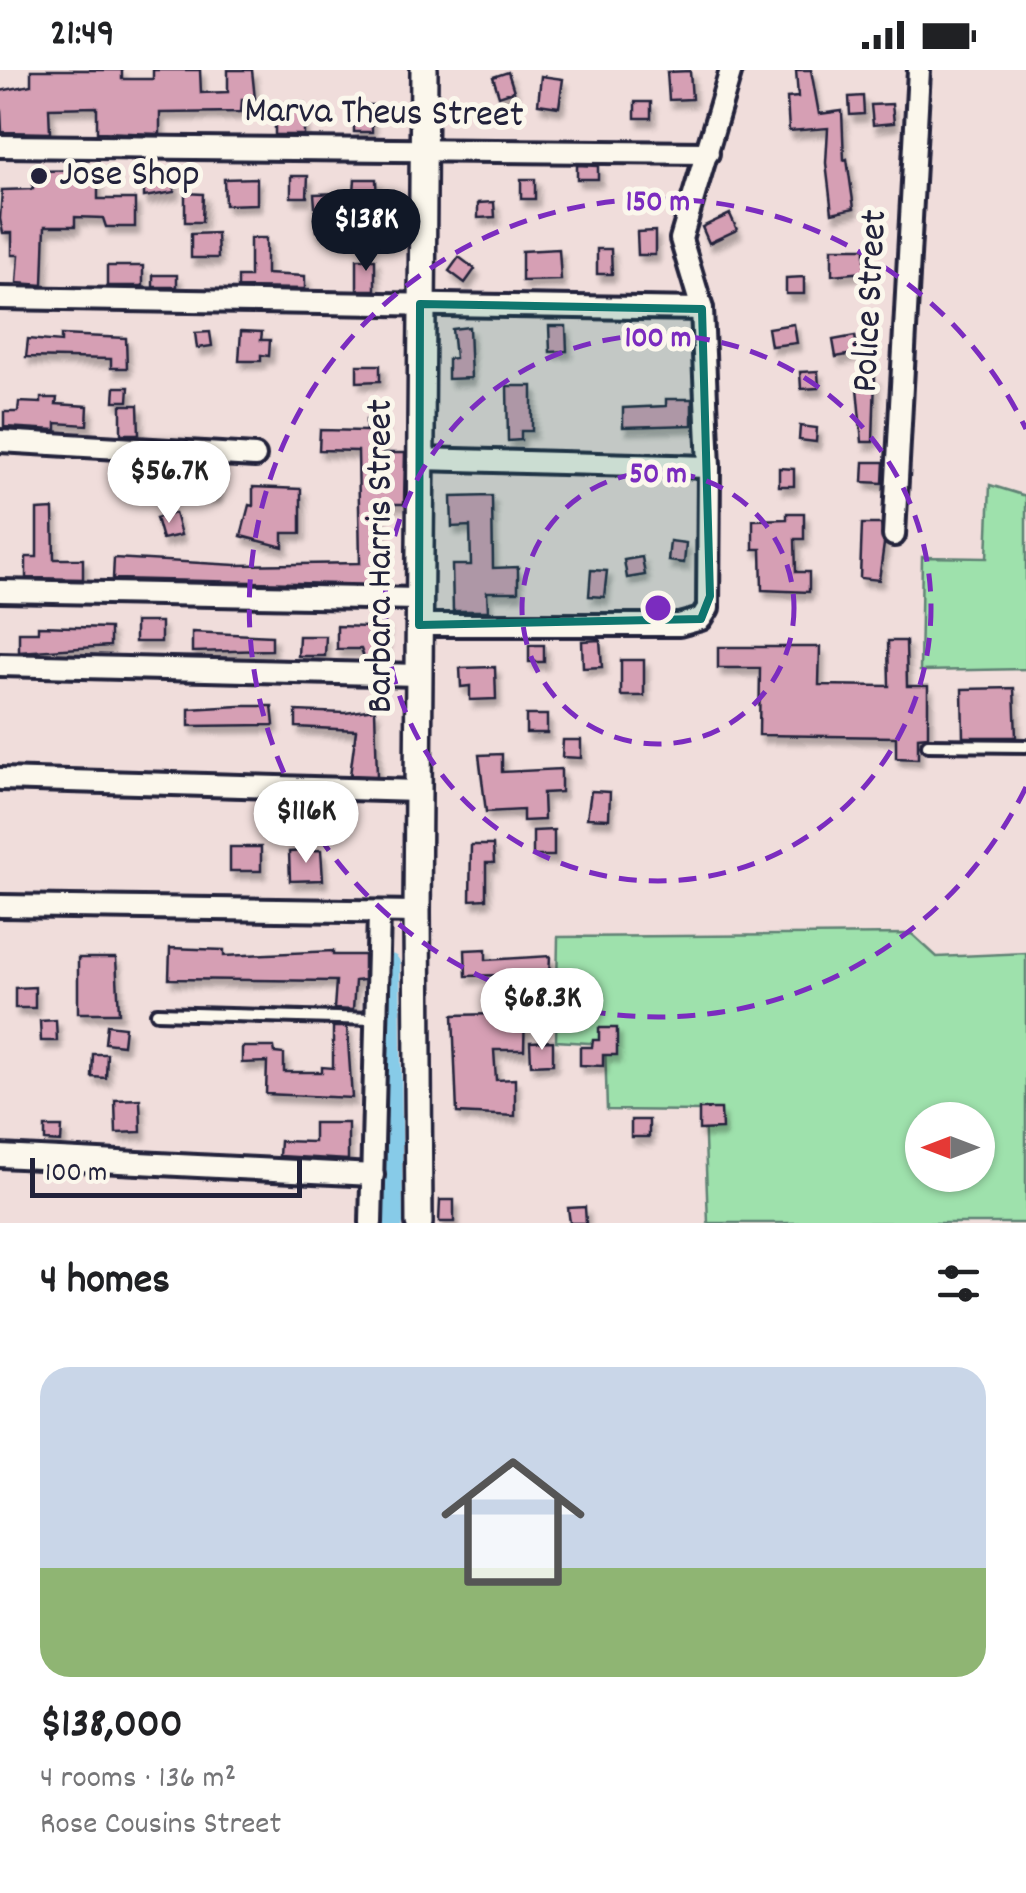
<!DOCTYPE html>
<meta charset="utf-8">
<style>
body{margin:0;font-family:Dekko,sans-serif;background:#f2f2f2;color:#202124;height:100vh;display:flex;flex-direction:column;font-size:38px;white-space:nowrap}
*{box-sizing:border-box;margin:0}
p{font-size:32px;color:#757577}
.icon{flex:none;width:55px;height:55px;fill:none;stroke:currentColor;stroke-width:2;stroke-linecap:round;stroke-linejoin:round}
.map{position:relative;height:1153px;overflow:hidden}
.side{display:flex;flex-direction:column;background:#fff;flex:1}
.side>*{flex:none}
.needle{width:65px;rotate:270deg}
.buttons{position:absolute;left:905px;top:1032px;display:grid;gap:20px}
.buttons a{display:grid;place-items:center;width:90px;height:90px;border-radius:50%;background:#fff;box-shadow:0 2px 8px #0004;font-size:50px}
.scale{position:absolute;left:30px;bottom:25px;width:272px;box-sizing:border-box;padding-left:10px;border:5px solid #22223b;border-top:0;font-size:28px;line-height:35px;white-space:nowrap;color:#22223b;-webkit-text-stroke:8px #fbf7ec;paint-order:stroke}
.price{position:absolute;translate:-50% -85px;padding:0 22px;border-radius:35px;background:#fff;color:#222;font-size:32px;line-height:65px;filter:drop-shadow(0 2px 5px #0008)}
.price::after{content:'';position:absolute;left:50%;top:60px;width:30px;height:22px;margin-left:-15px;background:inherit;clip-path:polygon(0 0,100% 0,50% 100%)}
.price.current{background:#111827;color:#fff}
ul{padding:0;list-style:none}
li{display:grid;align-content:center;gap:20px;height:530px;padding:0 40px}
li span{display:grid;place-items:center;height:310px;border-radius:30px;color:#555}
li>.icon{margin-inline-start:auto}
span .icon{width:180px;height:180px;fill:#fffc;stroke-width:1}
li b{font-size:42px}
h2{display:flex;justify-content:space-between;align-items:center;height:120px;padding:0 40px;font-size:42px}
.status{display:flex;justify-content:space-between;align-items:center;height:70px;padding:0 50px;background:#fff;direction:ltr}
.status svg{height:28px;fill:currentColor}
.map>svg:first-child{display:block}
.green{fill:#9ee1ac;stroke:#608274;stroke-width:2.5;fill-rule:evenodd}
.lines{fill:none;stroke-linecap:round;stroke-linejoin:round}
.canal{stroke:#87cbe8;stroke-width:20}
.building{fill:#d69fb4;stroke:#22223b;stroke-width:2.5;filter:url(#shadow)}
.service-casing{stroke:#22223b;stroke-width:18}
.minor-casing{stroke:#22223b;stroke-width:28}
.tertiary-casing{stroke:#22223b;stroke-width:32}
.service{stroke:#fbf7ec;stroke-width:10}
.minor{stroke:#fbf7ec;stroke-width:20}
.tertiary{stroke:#fbf7ec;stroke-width:25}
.marked{fill:#0f766e;fill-opacity:0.2;stroke:#0f766e;stroke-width:8;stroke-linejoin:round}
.ring{fill:none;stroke:#7b2cbf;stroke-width:5;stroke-dasharray:18 12}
.poi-dot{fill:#22223b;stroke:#fbf7ec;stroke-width:4}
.labels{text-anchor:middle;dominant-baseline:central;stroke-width:10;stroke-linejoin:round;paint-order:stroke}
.street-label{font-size:38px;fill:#22223b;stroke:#fbf7ec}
.poi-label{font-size:38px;fill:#22223b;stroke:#fbf7ec;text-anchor:start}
.centre{fill:#7b2cbf;stroke:#fbf7ec;stroke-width:5}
.ring-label{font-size:30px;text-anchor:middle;font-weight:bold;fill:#7b2cbf;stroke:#fbf7ec;stroke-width:10;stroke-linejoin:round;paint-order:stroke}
</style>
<div class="status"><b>21:49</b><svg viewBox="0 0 49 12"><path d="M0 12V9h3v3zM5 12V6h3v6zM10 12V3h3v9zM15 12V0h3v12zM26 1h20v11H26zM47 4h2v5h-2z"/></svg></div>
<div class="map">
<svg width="1026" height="1153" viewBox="0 0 1026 1153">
<defs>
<filter id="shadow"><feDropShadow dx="4" dy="7" stdDeviation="2.5" flood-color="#0004"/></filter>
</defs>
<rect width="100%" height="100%" fill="#f0dddb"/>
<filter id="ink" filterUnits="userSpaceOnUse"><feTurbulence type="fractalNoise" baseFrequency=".01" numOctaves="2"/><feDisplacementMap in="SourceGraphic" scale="20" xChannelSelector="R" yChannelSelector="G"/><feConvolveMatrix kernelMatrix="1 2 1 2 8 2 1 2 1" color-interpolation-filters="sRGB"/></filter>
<g filter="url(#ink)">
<g class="green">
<polygon points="990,415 1026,426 1026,599 920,601 922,487 987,488"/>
<path d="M912,864L937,887L1026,883V1153H708L704,1041L607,1040L605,974L556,971L558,867ZM922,1050H978V1105H922Z"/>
</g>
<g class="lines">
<polyline class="canal" points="390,894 393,1153"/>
</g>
<g class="building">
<polygon points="31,0 122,0 122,9 153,9 153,0 200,0 201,23 228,22 228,0 252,0 255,29 242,29 241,42 160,43 160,64 97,62 97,37 49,38 50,63 2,62 0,21 31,15"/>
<polygon points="796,0 811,0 819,44 842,41 844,90 847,89 854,138 832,143 826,93 828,58 789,61 787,28 798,27"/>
<polygon points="690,1 692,29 669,30 667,2"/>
<polygon points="508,2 514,21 499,26 493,7"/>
<polygon points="541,6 563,9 559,37 538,34"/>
<polygon points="863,26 864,44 850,45 849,27"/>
<rect x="635" y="32" width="16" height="16"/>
<rect x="275" y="33" width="29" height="32"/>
<polygon points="892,34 894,53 873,55 871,35"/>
<rect x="354" y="35" width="18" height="27"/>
<polygon points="577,95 598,96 598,109 577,109"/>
<polygon points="98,100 98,129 135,129 135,157 106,157 103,148 75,147 75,156 45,156 43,215 17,213 19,185 12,185 12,163 3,163 0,149 2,120 33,119 33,101"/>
<polygon points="144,105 175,106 174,122 144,127"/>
<polygon points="291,106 308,106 307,127 291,127"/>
<polygon points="257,108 257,134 225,135 224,109"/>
<polygon points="355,109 376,109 377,135 353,135"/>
<rect x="521" y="109" width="14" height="20"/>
<polygon points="185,123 203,124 202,152 185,152"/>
<polygon points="342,123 343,160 317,161 314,124"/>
<polygon points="494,132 495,147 478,148 478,133"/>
<polygon points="730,144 737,160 709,173 702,157"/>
<polygon points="655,161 655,185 638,185 637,162"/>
<polygon points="217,163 218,188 191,188 191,164"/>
<polygon points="250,168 266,168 266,204 305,206 305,219 238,218 238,207 250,207"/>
<polygon points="832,178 865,178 865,202 832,205"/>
<polygon points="559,179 561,210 522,211 522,181"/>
<polygon points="597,179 611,179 612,204 597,204"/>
<polygon points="459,187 475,199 465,213 449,201"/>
<rect x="357" y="189" width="18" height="31"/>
<rect x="107" y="196" width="36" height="20"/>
<rect x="153" y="205" width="24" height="12"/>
<polygon points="804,207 804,224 786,224 786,208"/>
<polygon points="794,254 797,273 771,276 768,258"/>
<polygon points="549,256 566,256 567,281 550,282"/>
<polygon points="469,257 471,308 448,309 448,289 455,288 452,259"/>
<polygon points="241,261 262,262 261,270 270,270 269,286 261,285 261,291 239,291"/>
<polygon points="210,262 212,276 197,278 195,263"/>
<polygon points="61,265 126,268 127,298 111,298 111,289 26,287 28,269 61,272"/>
<polygon points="855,266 858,283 836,287 833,270"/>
<polygon points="357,295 380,295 380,311 357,312"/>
<polygon points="818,301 819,318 801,319 800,302"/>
<polygon points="856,307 875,307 873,372 862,372"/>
<polygon points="507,316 532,316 532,361 521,361 521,370 508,371"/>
<polygon points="115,317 129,317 128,331 114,331"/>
<polygon points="41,328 57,328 56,334 88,336 87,355 56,353 56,360 4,357 4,342 18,342 19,332 41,333"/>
<polygon points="666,329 692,329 692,355 623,357 623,338 666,336"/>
<polygon points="121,335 138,335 139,364 121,364"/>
<polygon points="366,350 383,350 383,383 405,383 404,434 381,434 382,515 113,509 114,488 236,495 360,493 358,381 319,380 320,360 366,361"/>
<polygon points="800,356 817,358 816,372 799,370"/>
<polygon points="864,392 884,392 883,413 863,412"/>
<polygon points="779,398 794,399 794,416 779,416"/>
<polygon points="204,408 219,410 217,426 203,425"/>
<polygon points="253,417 301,419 301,463 283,463 283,477 241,466 249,435 253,436"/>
<polygon points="492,426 493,498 518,497 518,522 487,522 488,541 453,541 452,495 471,495 470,456 452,457 451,427"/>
<polygon points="53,439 54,489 83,489 83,509 26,508 26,487 37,487 37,440"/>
<polygon points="175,443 181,465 162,469 156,448"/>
<polygon points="787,443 804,443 804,469 795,469 796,502 809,502 809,522 762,520 761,479 753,479 753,450 787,449"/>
<polygon points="862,454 881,454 884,474 879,510 860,508"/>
<polygon points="670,471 686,473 684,493 668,491"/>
<polygon points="642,487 645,505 627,508 624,490"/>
<polygon points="591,500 607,501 604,527 589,526"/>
<rect x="135" y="552" width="26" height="20"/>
<polygon points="369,552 385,552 385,590 365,590 361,579 337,579 337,556 369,557"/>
<polygon points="38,556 110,558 110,576 19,582 19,562 38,562"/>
<polygon points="192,562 272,566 272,580 192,582"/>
<polygon points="299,566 326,566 325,586 298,586"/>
<polygon points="600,570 602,597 583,598 582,571"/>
<polygon points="888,571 906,571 907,616 928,616 928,666 918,667 918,689 896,688 896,667 759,665 760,598 718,598 718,577 820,577 819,615 889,616"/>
<rect x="529" y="575" width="15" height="17"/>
<rect x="621" y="590" width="23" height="36"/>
<polygon points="495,597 496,629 470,630 470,616 461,617 460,598"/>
<polygon points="1014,618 1016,667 963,667 962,619"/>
<polygon points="240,636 272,636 274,655 189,656 189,639"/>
<polygon points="375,639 377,706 350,705 356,660 296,657 296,641 345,643"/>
<rect x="526" y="645" width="21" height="18"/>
<polygon points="563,670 581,670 581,688 562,687"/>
<polygon points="502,684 502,702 561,699 561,722 543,723 544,750 523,751 523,740 486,742 479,685"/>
<polygon points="591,721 610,722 609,749 587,748"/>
<polygon points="554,760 554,786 533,786 533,761"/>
<polygon points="471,775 493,775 494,793 486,793 486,829 470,830"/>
<rect x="230" y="777" width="31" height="24"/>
<polygon points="321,780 323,810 290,811 289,782"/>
<polygon points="170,878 224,880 224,886 333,881 333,885 364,885 364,910 355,911 353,940 334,939 336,911 169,909"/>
<polygon points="486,879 486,890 550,886 549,906 526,906 524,980 494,980 496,1010 515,1009 515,1046 457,1043 453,945 496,944 502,933 502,905 466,906 465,880"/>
<polygon points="78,888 116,888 119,943 78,943"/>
<polygon points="35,917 35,938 15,938 15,918"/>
<polygon points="56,950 57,971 41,971 40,951"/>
<polygon points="107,955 125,957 123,975 105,973"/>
<polygon points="333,957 347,957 352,1028 266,1024 267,992 242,993 242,977 274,977 275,983 284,984 284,1002 322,1002 322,997 333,998"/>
<polygon points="599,958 617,958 617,985 603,985 603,996 580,995 580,977 592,977 593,970 599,970"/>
<polygon points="553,971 553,994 531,995 530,972"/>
<polygon points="93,984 107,984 106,1008 92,1007"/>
<polygon points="140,1029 141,1062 116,1063 115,1030"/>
<polygon points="699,1039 721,1039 722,1059 699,1060"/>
<rect x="631" y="1050" width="18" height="17"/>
<polygon points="314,1053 348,1053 348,1090 279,1086 280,1071 314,1072"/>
<polygon points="45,1057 62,1057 61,1072 45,1071"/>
<polygon points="440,1130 454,1130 454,1152 439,1152"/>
<polygon points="585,1137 586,1153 570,1153 568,1138"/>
</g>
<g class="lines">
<defs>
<g id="service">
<polyline points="928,675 1026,676"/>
<polyline points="157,943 374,949"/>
</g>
<g id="minor">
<polyline points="0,76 708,83"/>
<polyline points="0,228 702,239"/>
<polyline points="0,371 255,386"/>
<polyline points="420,389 709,397"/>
<polyline points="894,465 919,0"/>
<polyline points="0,521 419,529"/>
<polyline points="419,555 679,555 701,549 708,538 709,397 702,239 681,169 731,0"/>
<polyline points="0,595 419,605"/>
<polyline points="0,709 418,721"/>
<polyline points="0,836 417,842"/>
<polyline points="0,1086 373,1105"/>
<polyline points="371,1153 379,843"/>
</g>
<polyline id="tertiary" points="419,1153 417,842 424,0"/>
</defs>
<use href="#service" class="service-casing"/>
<use href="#minor" class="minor-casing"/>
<use href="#tertiary" class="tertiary-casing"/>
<use href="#service" class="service"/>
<use href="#minor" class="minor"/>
<use href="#tertiary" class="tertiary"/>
</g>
</g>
<path class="marked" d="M420,234L702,239L710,526L701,549L419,555Z"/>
<g class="ring">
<circle cx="658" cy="538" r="136"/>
<circle cx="658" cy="538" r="273"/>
<path d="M1026 717A409 409 0 1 1 1026 359"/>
</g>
<circle class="poi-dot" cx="39" cy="106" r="10"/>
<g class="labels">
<g class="street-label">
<text transform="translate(384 45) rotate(1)">Marva Theus Street</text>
<text transform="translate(872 231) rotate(-87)">Police Street</text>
<text transform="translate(382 486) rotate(-90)">Barbara Harris Street</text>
</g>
<g class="poi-label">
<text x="59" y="106">Jose Shop</text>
</g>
</g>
<circle cx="658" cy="538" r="15" class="centre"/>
<g class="ring-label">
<text x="658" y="140">150 m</text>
<text x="658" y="276">100 m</text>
<text x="658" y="412">50 m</text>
</g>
</svg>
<div class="buttons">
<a><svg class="needle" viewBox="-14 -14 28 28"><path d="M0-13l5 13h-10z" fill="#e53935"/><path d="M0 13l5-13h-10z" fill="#757577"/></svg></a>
</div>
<div class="scale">100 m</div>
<b class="price current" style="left:366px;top:204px">$138K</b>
<b class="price" style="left:169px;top:456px">$56.7K</b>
<b class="price" style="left:306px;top:796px">$116K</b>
<b class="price" style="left:542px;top:983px">$68.3K</b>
</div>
<section class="side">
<h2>4 homes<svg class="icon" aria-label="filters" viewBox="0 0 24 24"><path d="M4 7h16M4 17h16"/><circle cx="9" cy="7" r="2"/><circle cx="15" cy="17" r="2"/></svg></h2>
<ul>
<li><span style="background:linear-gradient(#c9d6e8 65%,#8fb573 0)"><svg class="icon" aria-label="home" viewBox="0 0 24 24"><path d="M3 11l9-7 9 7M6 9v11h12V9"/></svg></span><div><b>$138,000</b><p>4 rooms · 136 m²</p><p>Rose Cousins Street</p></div></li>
</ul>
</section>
